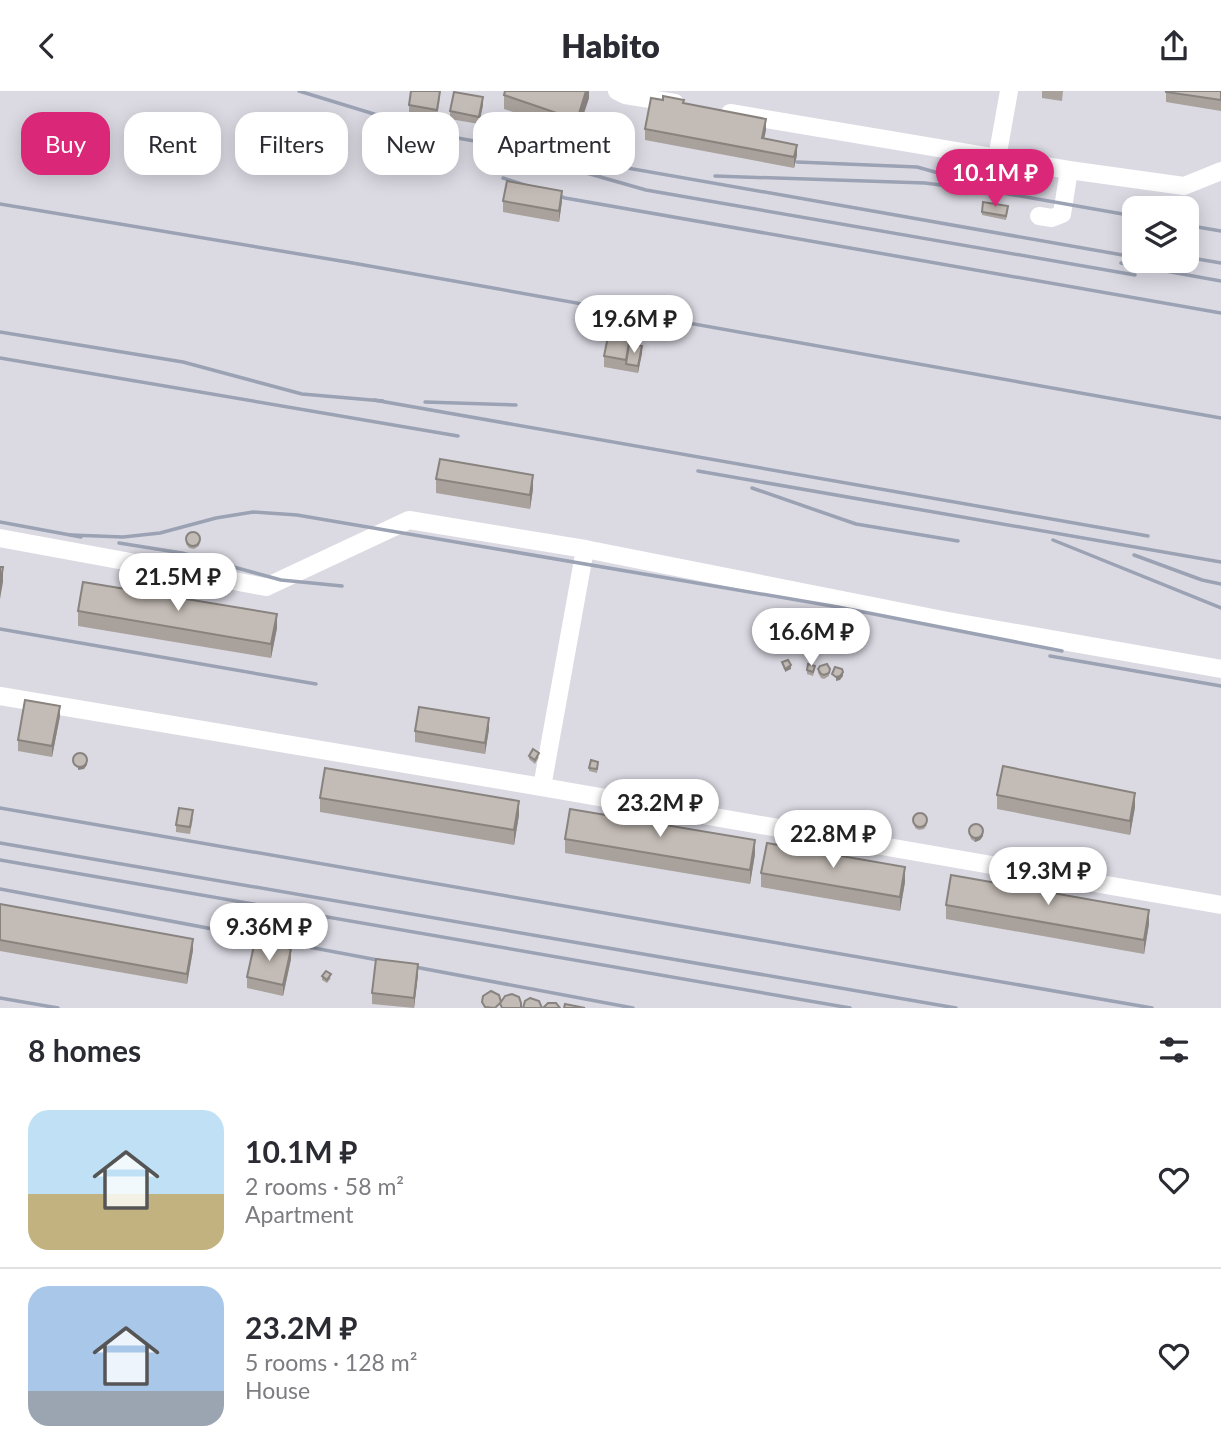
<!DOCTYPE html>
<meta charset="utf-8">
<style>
body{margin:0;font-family:Lato,sans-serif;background:#f7f7f7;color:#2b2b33;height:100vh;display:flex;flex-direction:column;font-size:26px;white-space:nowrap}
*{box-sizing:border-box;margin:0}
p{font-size:23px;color:#7c7c81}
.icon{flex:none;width:38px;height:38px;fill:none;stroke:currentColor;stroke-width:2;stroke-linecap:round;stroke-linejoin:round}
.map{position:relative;height:917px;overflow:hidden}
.details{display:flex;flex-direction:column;background:#fff;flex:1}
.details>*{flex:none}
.banner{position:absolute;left:21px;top:21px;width:700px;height:63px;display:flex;gap:14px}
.controls{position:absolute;left:1122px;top:105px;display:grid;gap:14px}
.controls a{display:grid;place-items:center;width:77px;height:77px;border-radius:14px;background:#fff;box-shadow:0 4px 18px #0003;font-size:35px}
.price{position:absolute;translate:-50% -60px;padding:0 16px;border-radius:24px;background:#fff;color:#222;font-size:23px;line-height:46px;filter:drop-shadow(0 2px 4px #0008)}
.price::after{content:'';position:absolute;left:50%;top:42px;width:21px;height:16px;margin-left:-10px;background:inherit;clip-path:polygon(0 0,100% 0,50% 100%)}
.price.current{background:#db2777;color:#fff}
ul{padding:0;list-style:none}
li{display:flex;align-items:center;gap:21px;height:175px;padding:0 28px}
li+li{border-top:2px solid #e1e1e2}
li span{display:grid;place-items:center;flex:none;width:196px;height:140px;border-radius:21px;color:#555}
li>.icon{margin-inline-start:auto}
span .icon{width:84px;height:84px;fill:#fffc;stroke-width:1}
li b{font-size:30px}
h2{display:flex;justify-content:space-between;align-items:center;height:84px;padding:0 28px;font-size:30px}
.chip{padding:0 24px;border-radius:21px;background:#fff;box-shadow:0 4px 18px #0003;font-size:24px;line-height:63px}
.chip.current{background:#db2777;color:#fff}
header{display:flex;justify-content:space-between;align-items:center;height:91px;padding:0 28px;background:#fff;font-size:32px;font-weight:800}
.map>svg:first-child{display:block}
.industrial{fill:#dbdae3;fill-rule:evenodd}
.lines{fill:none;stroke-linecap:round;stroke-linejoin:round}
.minor{stroke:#fff;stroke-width:18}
.rail{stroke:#9ba2b3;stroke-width:3.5}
.wall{fill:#a8a19c}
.shaded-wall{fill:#88837f}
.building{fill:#c3bbb5;stroke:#88837f;stroke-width:2}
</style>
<header><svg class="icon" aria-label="back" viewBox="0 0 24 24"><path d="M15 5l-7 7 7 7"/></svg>Habito<svg class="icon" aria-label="share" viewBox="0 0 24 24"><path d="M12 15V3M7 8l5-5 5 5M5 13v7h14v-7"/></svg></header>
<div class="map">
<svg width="1221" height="917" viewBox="0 0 1221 917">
<rect width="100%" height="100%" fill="#ebe1d8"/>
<path class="industrial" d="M0,0H1221V917H0ZM1134,117H1186V170H1134Z"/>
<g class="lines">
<g class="minor">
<polyline points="617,0 625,4 675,12"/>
<polyline points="730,22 1069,79 1184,95 1221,80"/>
<polyline points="997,67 1009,0"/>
<polyline points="1039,125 1052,127 1062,123 1069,79"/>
<polyline points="0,447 266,496 409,429 585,458 542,696"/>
<polyline points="585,458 948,530 1221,578"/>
<polyline points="0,605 542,696 1221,814"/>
</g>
<g class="rail">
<polyline points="299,0 446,45 1134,166"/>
<polyline points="797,71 917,76 960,88"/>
<polyline points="562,75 646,99 1135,184"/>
<polyline points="715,85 925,92 1003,102 1134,125"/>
<polyline points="503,87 565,107 1221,222"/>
<polyline points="0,113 347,171 1221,327"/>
<polyline points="1186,134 1221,140"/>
<polyline points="1186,166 1221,172"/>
<polyline points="1121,172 1221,190"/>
<polyline points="0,241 183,271 302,303 383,310"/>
<polyline points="0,267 458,345"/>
<polyline points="374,309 1148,445"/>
<polyline points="425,311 516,314"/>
<polyline points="698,380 1221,471"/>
<polyline points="752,397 856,433 958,450"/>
<polyline points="0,431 81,446"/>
<polyline points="71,444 123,446 160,442 216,427 253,421 297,424 838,516 1062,560"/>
<polyline points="1053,449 1221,517"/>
<polyline points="119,452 182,462 281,489 342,495"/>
<polyline points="1134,464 1202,489 1221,493"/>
<polyline points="0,538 316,593"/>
<polyline points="1050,565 1221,595"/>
<polyline points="0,717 1152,917"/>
<polyline points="0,752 956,917"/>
<polyline points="0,769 850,917"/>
<polyline points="0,798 633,917"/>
<polyline points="0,907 58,917"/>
</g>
</g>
<g class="wall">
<polygon points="589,0 589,7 577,43 504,18 504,4"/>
<polygon points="1042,0 1063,0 1062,10 1042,7"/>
<polygon points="1166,0 1221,0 1221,20 1166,11"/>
<polygon points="440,7 437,26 409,21 409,14"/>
<polygon points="684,12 766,39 764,47 797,64 794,77 645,49 645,38"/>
<polygon points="483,14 479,33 450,28 450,20"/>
<polygon points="503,110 562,110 559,131 503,121"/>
<polygon points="1008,119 1006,129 982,124 982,121"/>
<polygon points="632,246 631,253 642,262 638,282 604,276 604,265"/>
<polygon points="436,388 533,398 530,418 436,402"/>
<polygon points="187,444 200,450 199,455 194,458 189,457 186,453"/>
<polygon points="78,520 277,537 271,567 78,535"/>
<polygon points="815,578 813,585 807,583 807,579"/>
<polygon points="818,578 829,581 829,585 824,588 821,587 818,582"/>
<polygon points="60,625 52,666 18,660 18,649"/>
<polygon points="489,638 485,663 415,651 415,640"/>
<polygon points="529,665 539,666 535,673 529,668"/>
<polygon points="598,674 597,682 589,680 589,677"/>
<polygon points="997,704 1135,716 1130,744 997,718"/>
<polygon points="320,707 519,724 514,754 320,721"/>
<polygon points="193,727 190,743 176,741 176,734"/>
<polygon points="914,728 927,734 924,738 919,739 915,737"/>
<polygon points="969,739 983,745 980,749 975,751 971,748"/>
<polygon points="565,748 755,763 750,793 565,762"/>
<polygon points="761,782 905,791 900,820 761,796"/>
<polygon points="0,813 193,859 187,893 0,860"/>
<polygon points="946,814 1149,833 1144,863 946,828"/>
<polygon points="291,868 283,905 247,897 247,886"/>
<polygon points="418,884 414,917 372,913 372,902"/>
<polygon points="322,885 331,887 327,892 322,889"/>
</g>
<g class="shaded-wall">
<polygon points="586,0 589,0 589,7 577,43 577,29"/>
<polygon points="483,6 483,14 479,33 479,26"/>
<polygon points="766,28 766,39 762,58 762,47"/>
<polygon points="797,54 797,64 794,77 794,66"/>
<polygon points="562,100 562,110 559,131 559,120"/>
<polygon points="632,235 632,246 627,273 626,273 626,280 626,269"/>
<polygon points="642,255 642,262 638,282 638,275"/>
<polygon points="533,384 533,398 530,418 530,404"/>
<polygon points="3,476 3,491 0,508 0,494"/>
<polygon points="277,523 277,537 271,567 271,553"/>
<polygon points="791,574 791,578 785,581 785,578"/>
<polygon points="843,581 843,585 840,589 836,590 836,586"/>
<polygon points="60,615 60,625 52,666 52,655"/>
<polygon points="489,627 489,638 485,663 485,652"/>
<polygon points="87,670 87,674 84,678 78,679 78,676"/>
<polygon points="1135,702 1135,716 1130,744 1130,730"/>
<polygon points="519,710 519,724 514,754 514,739"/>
<polygon points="983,741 983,745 980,749 975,751 975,747"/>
<polygon points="755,749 755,763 750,793 750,779"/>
<polygon points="905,776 905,791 900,820 900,806"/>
<polygon points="1149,819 1149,833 1144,863 1144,849"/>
<polygon points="193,848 193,859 187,893 187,883"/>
<polygon points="291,858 291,868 283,905 283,894"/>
<polygon points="418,873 418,884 414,917 414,907"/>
</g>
<g class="building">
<polygon points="411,0 440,0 437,19 409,14"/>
<polygon points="505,0 586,0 577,29 504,4"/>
<polygon points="1166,0 1221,0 1221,9 1166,1"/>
<polygon points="454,1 483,6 479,26 450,20"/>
<polygon points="663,5 684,9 683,12 766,28 762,47 797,54 794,66 645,38 651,7 663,9"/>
<polygon points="507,90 562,100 559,120 503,110"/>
<polygon points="983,111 1008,115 1006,125 982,121"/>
<polygon points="611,231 632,235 626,269 604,265"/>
<polygon points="629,253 642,255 638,275 626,273"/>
<polygon points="440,368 533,384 530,404 436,388"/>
<circle cx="193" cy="448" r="7"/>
<polygon points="0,476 3,476 0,494"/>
<polygon points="83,491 277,523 271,553 78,520"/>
<polygon points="788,569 791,574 785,578 782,571"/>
<polygon points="808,573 815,575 813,581 807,579"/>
<polygon points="827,573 830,578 829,582 824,584 821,583 818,578 820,575"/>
<polygon points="835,576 842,578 843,581 840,585 836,586 832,583"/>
<polygon points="25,609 60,615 52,655 18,649"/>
<polygon points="419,616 489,627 485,652 415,640"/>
<polygon points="533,658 539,662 535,669 529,665"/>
<circle cx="80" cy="669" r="7"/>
<polygon points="591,669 598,671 597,678 589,677"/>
<polygon points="1003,675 1135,702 1130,730 997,704"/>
<polygon points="325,677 519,710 514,739 320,707"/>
<polygon points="179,717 193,719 190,736 176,734"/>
<polygon points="570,718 755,749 750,779 565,748"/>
<circle cx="920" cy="729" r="7"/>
<circle cx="976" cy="740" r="7"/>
<polygon points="767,752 905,776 900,806 761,782"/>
<polygon points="951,784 1149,819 1144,849 946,814"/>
<polygon points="0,813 193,848 187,883 0,849"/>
<polygon points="255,850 291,858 283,894 247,886"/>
<polygon points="376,868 418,873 414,907 372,902"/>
<polygon points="326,880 331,883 327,889 322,885"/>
<polygon points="491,900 499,904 501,911 505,905 512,903 519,906 521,912 521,917 502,917 500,912 495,917 485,916 482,911 483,905"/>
<polygon points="530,907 539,910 542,917 523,917 525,910"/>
<polygon points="548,912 556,912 560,917 543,917"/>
<polygon points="565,913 585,917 564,917"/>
</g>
</svg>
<div class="controls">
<a><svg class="icon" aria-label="layers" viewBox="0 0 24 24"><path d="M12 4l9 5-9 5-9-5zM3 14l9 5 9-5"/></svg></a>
</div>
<b class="price current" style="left:995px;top:118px">10.1M ₽</b>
<b class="price" style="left:634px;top:264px">19.6M ₽</b>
<b class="price" style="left:178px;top:522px">21.5M ₽</b>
<b class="price" style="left:811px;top:577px">16.6M ₽</b>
<b class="price" style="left:660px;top:748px">23.2M ₽</b>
<b class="price" style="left:833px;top:779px">22.8M ₽</b>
<b class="price" style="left:1048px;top:816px">19.3M ₽</b>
<b class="price" style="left:269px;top:872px">9.36M ₽</b>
<div class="banner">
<a class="chip current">Buy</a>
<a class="chip">Rent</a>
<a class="chip">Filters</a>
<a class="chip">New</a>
<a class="chip">Apartment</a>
</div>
</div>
<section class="details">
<h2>8 homes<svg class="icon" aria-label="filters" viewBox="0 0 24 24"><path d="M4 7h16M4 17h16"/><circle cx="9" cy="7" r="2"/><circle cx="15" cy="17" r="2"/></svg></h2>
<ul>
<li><span style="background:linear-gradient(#bfe0f5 60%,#c2b280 0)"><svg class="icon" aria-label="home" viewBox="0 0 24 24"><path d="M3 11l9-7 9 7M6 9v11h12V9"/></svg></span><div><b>10.1M ₽</b><p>2 rooms · 58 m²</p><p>Apartment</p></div><svg class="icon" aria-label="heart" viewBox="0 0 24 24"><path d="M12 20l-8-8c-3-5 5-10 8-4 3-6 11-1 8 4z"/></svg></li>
<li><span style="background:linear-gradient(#a9c7e8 75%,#9aa5b1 0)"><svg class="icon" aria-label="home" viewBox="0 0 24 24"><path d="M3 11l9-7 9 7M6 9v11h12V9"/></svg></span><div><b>23.2M ₽</b><p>5 rooms · 128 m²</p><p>House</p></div><svg class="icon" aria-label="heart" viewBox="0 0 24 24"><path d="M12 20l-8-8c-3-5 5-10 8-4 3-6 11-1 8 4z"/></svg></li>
</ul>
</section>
